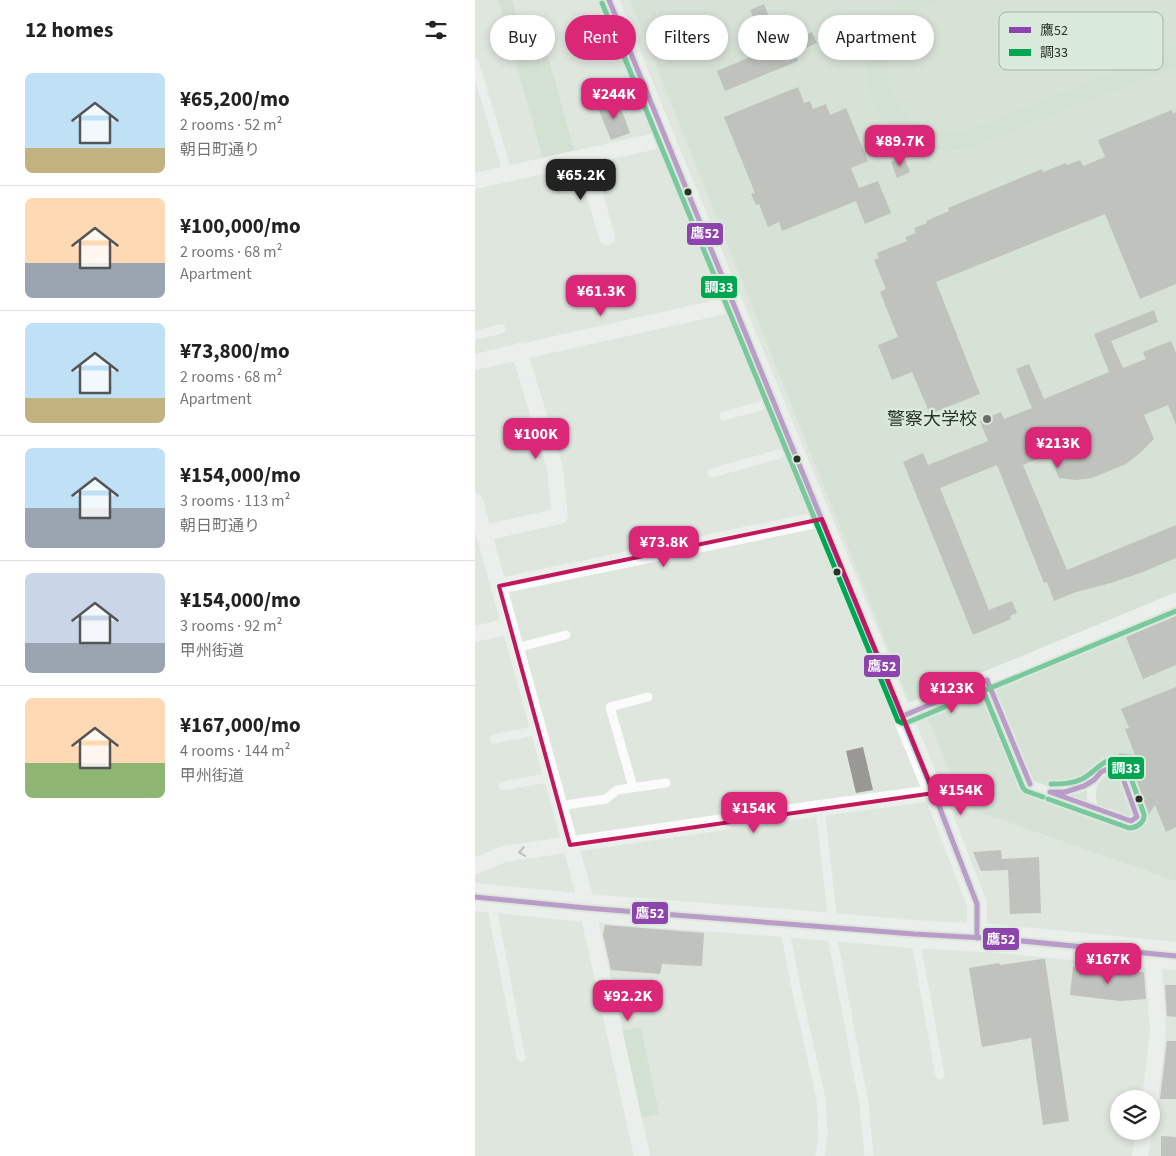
<!DOCTYPE html>
<meta charset="utf-8">
<style>
body{margin:0;font-family:"Source Sans 3","Noto Sans JP",sans-serif;background:#f6f6f6;color:#222;height:100vh;display:flex;flex-direction:column;font-size:19px;white-space:nowrap}
*{box-sizing:border-box;margin:0}
p{font-size:16px;color:#767676}
.icon{flex:none;width:28px;height:28px;fill:none;stroke:currentColor;stroke-width:2;stroke-linecap:round;stroke-linejoin:round}
.map{position:relative;flex:1;overflow:hidden}
.sheet{display:flex;flex-direction:column;background:#fff;width:475px}
.sheet>*{flex:none}
.top-card{position:absolute;left:15px;top:15px;width:475px;height:45px;display:flex;gap:10px}
.controls{position:absolute;left:635px;top:1090px;display:grid;gap:10px}
.controls a{display:grid;place-items:center;width:50px;height:50px;border-radius:50%;background:#fff;box-shadow:0 2px 8px #0003;font-size:25px}
.price{position:absolute;translate:-50% -42px;padding:0 11px;border-radius:10px;background:#db2777;color:#fff;font-size:16px;line-height:32px;filter:drop-shadow(0 1px 2px #0008)}
.price::after{content:'';position:absolute;left:50%;top:30px;width:15px;height:11px;margin-left:-8px;background:inherit;clip-path:polygon(0 0,100% 0,50% 100%)}
.price.current{background:#222;color:#fff}
ul{padding:0;list-style:none}
li{display:flex;align-items:center;gap:15px;height:125px;padding:0 25px}
li+li{border-top:1px solid #e0e0e0}
li span{display:grid;place-items:center;flex:none;width:140px;height:100px;border-radius:8px;color:#555}
li>.icon{margin-inline-start:auto}
span .icon{width:60px;height:60px;fill:#fffc;stroke-width:1}
li b{font-size:21px}
h2{display:flex;justify-content:space-between;align-items:center;height:60px;padding:0 25px;font-size:21px}
.chip{padding:0 18px;border-radius:22px;background:#fff;box-shadow:0 2px 8px #0003;font-size:18px;line-height:45px}
.chip.current{background:#db2777;color:#fff}
main{display:flex;flex:1;min-height:0}
.map>svg:first-child{display:block}
.built{fill:#ceddce}
.green{fill:#c5dcc6}
.building{fill:#999895}
.lines{fill:none;stroke-linecap:round;stroke-linejoin:round}
.service{stroke:#fafbfa;stroke-width:9}
.minor{stroke:#fafbfa;stroke-width:16}
.tertiary{stroke:#fafbfa;stroke-width:20}
.trunk{stroke:#fafbfa;stroke-width:28}
.bus-1-casing{stroke:#daeada;stroke-width:9}
.bus-2-casing{stroke:#daeada;stroke-width:9}
.bus-1{stroke:#8e44ad;stroke-width:5}
.bus-2{stroke:#00a651;stroke-width:5}
.oneway{stroke:#929692}
.marked{fill:none;stroke:#c2185b;stroke-width:4;stroke-linejoin:round}
.bus-dot{fill:#2a302a;stroke:#daeada;stroke-width:2}
.poi-dot{fill:#697069;stroke:#daeada;stroke-width:2}
.labels{text-anchor:middle;dominant-baseline:central;stroke-width:5;stroke-linejoin:round;paint-order:stroke}
.poi-label{font-size:18px;fill:#2a302a;stroke:#daeada;text-anchor:end}
.key{fill:#daeada;stroke:#a5b2a5;stroke-width:1}
.key-label{font-size:14px;fill:#2a302a}
.line-badge{stroke:#daeada;stroke-width:2}
.badge-label{font-size:14px;text-anchor:middle;font-weight:bold;fill:#fff}
</style>
<main>
<section class="sheet">
<h2>12 homes<svg class="icon" aria-label="filters" viewBox="0 0 24 24"><path d="M4 7h16M4 17h16"/><circle cx="9" cy="7" r="2"/><circle cx="15" cy="17" r="2"/></svg></h2>
<ul>
<li><span style="background:linear-gradient(#bfe0f5 75%,#c2b280 0)"><svg class="icon" aria-label="home" viewBox="0 0 24 24"><path d="M3 11l9-7 9 7M6 9v11h12V9"/></svg></span><div><b>¥65,200/mo</b><p>2 rooms · 52 m²</p><p>朝日町通り</p></div></li>
<li><span style="background:linear-gradient(#ffd9b3 65%,#9aa5b1 0)"><svg class="icon" aria-label="home" viewBox="0 0 24 24"><path d="M3 11l9-7 9 7M6 9v11h12V9"/></svg></span><div><b>¥100,000/mo</b><p>2 rooms · 68 m²</p><p>Apartment</p></div></li>
<li><span style="background:linear-gradient(#bfe0f5 75%,#c2b280 0)"><svg class="icon" aria-label="home" viewBox="0 0 24 24"><path d="M3 11l9-7 9 7M6 9v11h12V9"/></svg></span><div><b>¥73,800/mo</b><p>2 rooms · 68 m²</p><p>Apartment</p></div></li>
<li><span style="background:linear-gradient(#bfe0f5 60%,#9aa5b1 0)"><svg class="icon" aria-label="home" viewBox="0 0 24 24"><path d="M3 11l9-7 9 7M6 9v11h12V9"/></svg></span><div><b>¥154,000/mo</b><p>3 rooms · 113 m²</p><p>朝日町通り</p></div></li>
<li><span style="background:linear-gradient(#c9d6e8 70%,#9aa5b1 0)"><svg class="icon" aria-label="home" viewBox="0 0 24 24"><path d="M3 11l9-7 9 7M6 9v11h12V9"/></svg></span><div><b>¥154,000/mo</b><p>3 rooms · 92 m²</p><p>甲州街道</p></div></li>
<li><span style="background:linear-gradient(#ffd9b3 65%,#8fb573 0)"><svg class="icon" aria-label="home" viewBox="0 0 24 24"><path d="M3 11l9-7 9 7M6 9v11h12V9"/></svg></span><div><b>¥167,000/mo</b><p>4 rooms · 144 m²</p><p>甲州街道</p></div></li>
</ul>
</section>
<div class="map">
<svg width="701" height="1156" viewBox="0 0 701 1156">
<rect width="100%" height="100%" fill="#dee6de"/>
<g class="built">
<polygon points="155,0 701,0 701,592 436,705"/>
<polygon points="701,614 701,881 490,807 452,717"/>
</g>
<g class="green">
<polygon points="23,0 37,0 53,54 71,49 99,150 68,158"/>
<path d="M423,0H466C452,5 439,10 429,21C423,26 420,34 417,41C405,70 415,105 443,122C457,131 475,131 492,131L695,49L701,45V66L692,70L496,148C480,151 463,152 447,146C383,124 372,42 423,0Z"/>
<polygon points="166,1027 184,1114 160,1119 142,1032"/>
</g>
<g class="building">
<polygon points="289,4 305,45 337,32 342,43 320,52 323,61 250,91 242,71 292,50 275,10"/>
<polygon points="323,87 329,103 335,101 338,109 351,104 355,115 371,108 393,161 376,168 384,188 403,181 416,213 390,224 381,201 307,231 304,222 293,227 284,204 281,205 276,194 280,193 249,117"/>
<polygon points="143,100 155,133 136,140 123,108"/>
<polygon points="697,110 698,114 701,112 701,284 665,299 630,214 461,282 505,394 455,414 437,372 417,380 403,345 423,337 405,292 411,289 399,260 404,258 402,253 432,241 430,237 441,233 439,228 452,223 451,221 474,211 473,208 567,169 568,172 591,163 592,165 605,160 608,166 630,157 623,140"/>
<polygon points="429,157 435,172 422,178 416,162"/>
<polygon points="679,310 683,322 636,341 648,368 671,359 668,352 696,341 701,353 701,425 693,405 669,415 679,439 664,454 651,464 617,478 601,480 584,478 574,454 548,465 592,570 701,525 701,558 668,572 636,583 601,592 579,601 572,582 569,583 522,465 465,488 514,610 537,601 542,613 535,616 536,619 498,635 428,462 448,453 453,465 513,441 505,421 526,412 529,419 557,408 541,369 554,364 569,399 634,372 619,334"/>
<polygon points="701,616 701,665 668,679 651,637"/>
<polygon points="701,687 701,827 691,832 680,805 671,819 668,817 652,771 647,766 643,763 644,753 660,755 650,729 654,728 646,709"/>
<polygon points="388,747 398,790 381,793 371,751"/>
<polygon points="526,850 527,859 564,857 566,913 535,914 533,870 506,871 498,852"/>
<polygon points="130,925 229,933 227,966 187,964 185,974 136,970 128,935"/>
<polygon points="567,959 570,959 594,1121 568,1125 556,1038 507,1047 494,968 524,963 525,965"/>
<polygon points="598,967 637,971 637,974 669,972 671,999 645,1001 595,995"/>
<polygon points="690,985 701,985 701,1017 692,1016"/>
<polygon points="692,1041 701,1041 701,1099 685,1099"/>
<polygon points="686,1136 701,1137 701,1156 686,1156"/>
</g>
<g class="lines">
<g class="service">
<polyline points="0,63 0,64"/>
<polyline points="2,71 33,174"/>
<polyline points="0,335 26,329"/>
<polyline points="249,416 299,402"/>
<polyline points="237,473 318,450"/>
<polyline points="41,648 91,635"/>
<path d="M512,681L555,784C588,798 621,810 656,821L662,817L646,773L643,770L637,767C625,771 625,776 617,782C604,791 588,792 573,792"/>
<polyline points="19,739 63,730"/>
<path d="M619,781C615,791 615,799 619,809"/>
<polyline points="28,786 76,777"/>
<polyline points="158,787 135,707 173,697"/>
<polyline points="84,806 131,799 142,790 191,783"/>
<polyline points="345,808 357,914"/>
<polyline points="16,903 46,1057"/>
<polyline points="309,926 322,992 346,1099 348,1134 345,1156"/>
<polyline points="356,930 389,1104 394,1156"/>
<polyline points="440,937 465,1075"/>
</g>
<g class="minor">
<polyline points="109,157 132,237"/>
<polyline points="0,181 190,139"/>
<polyline points="0,362 259,304"/>
<polyline points="0,501 109,894 167,1156"/>
<polyline points="9,533 85,516 80,468 44,351"/>
<polyline points="24,586 347,519"/>
<polyline points="0,634 35,626"/>
<polyline points="0,866 29,854 345,808 459,793"/>
<polyline points="675,1099 683,1031 678,954"/>
<polyline points="665,1156 669,1131"/>
</g>
<g class="tertiary">
<polyline points="134,0 190,139 347,519 464,806 502,904 502,938"/>
<polyline points="428,716 701,603"/>
</g>
<polyline class="trunk" points="0,897 111,908 309,923 439,934 527,939 701,956"/>
<defs>
<g id="bus-1">
<polyline points="134,0 464,806 502,904 502,938"/>
<polyline points="512,680 555,784"/>
<polyline points="428,716 512,680"/>
<polygon points="637,767 646,773 662,817 656,821 575,792 590,792 609,786 619,780 626,772"/>
<polyline points="0,897 111,908 439,934 527,939 701,956"/>
</g>
<g id="bus-2">
<polyline points="127,3 423,721 427,723 431,723 701,611"/>
<polyline points="505,683 548,788 551,791 568,797"/>
<path d="M573,799L654,828C662,828 670,822 669,814L653,770C634,746 624,771 607,779C597,784 586,784 576,784"/>
</g>
</defs>
<use href="#bus-1" class="bus-1-casing"/>
<use href="#bus-2" class="bus-2-casing"/>
<use href="#bus-1" class="bus-1"/>
<use href="#bus-2" class="bus-2"/>
</g>
<defs><path id="oneway-chevron" d="M-2-3.5L2.5 0L-2 3.5" fill="none" stroke-width="1.6" stroke-linecap="round" stroke-linejoin="round" transform="scale(1.25)"/></defs>
<use class="oneway" href="#oneway-chevron" transform="translate(47 852) rotate(172)"/>
<path d="M0 0H701V1156H0ZM347,519L459,793L95,845L24,586Z" fill="#dee6de" fill-opacity=".55" fill-rule="evenodd"/>
<path class="marked" d="M347,519L459,793L95,845L24,586Z"/>
<g class="bus-dot">
<circle cx="213" cy="192" r="4.5"/>
<circle cx="322" cy="459" r="4.5"/>
<circle cx="362" cy="572" r="4.5"/>
<circle cx="664" cy="799" r="4.5"/>
</g>
<circle class="poi-dot" cx="512" cy="419" r="5"/>
<g class="labels">
<g class="poi-label">
<text x="502" y="419">警察大学校</text>
</g>
</g>
<rect x="524" y="12" width="164" height="58" rx="8" class="key"/>
<rect x="534" y="27" width="22" height="6" fill="#8e44ad"/>
<rect x="534" y="49" width="22" height="7" fill="#00a651"/>
<g class="key-label">
<text x="565" y="35">鷹52</text>
<text x="565" y="57">調33</text>
</g>
<g class="line-badge">
<rect x="211" y="222" width="38" height="24" rx="5" fill="#8e44ad"/>
<rect x="225" y="275" width="38" height="24" rx="5" fill="#00a651"/>
<rect x="388" y="654" width="38" height="24" rx="5" fill="#8e44ad"/>
<rect x="632" y="756" width="38" height="24" rx="5" fill="#00a651"/>
<rect x="156" y="901" width="38" height="24" rx="5" fill="#8e44ad"/>
<rect x="507" y="927" width="38" height="24" rx="5" fill="#8e44ad"/>
</g>
<g class="badge-label">
<text x="230" y="238">鷹52</text>
<text x="244" y="292">調33</text>
<text x="407" y="671">鷹52</text>
<text x="651" y="773">調33</text>
<text x="175" y="918">鷹52</text>
<text x="526" y="944">鷹52</text>
</g>
</svg>
<div class="controls">
<a><svg class="icon" aria-label="layers" viewBox="0 0 24 24"><path d="M12 4l9 5-9 5-9-5zM3 14l9 5 9-5"/></svg></a>
</div>
<b class="price" style="left:139px;top:120px">¥244K</b>
<b class="price" style="left:425px;top:167px">¥89.7K</b>
<b class="price current" style="left:106px;top:201px">¥65.2K</b>
<b class="price" style="left:126px;top:317px">¥61.3K</b>
<b class="price" style="left:61px;top:460px">¥100K</b>
<b class="price" style="left:583px;top:469px">¥213K</b>
<b class="price" style="left:189px;top:568px">¥73.8K</b>
<b class="price" style="left:477px;top:714px">¥123K</b>
<b class="price" style="left:486px;top:816px">¥154K</b>
<b class="price" style="left:279px;top:834px">¥154K</b>
<b class="price" style="left:633px;top:985px">¥167K</b>
<b class="price" style="left:153px;top:1022px">¥92.2K</b>
<div class="top-card">
<a class="chip">Buy</a>
<a class="chip current">Rent</a>
<a class="chip">Filters</a>
<a class="chip">New</a>
<a class="chip">Apartment</a>
</div>
</div>
</main>
